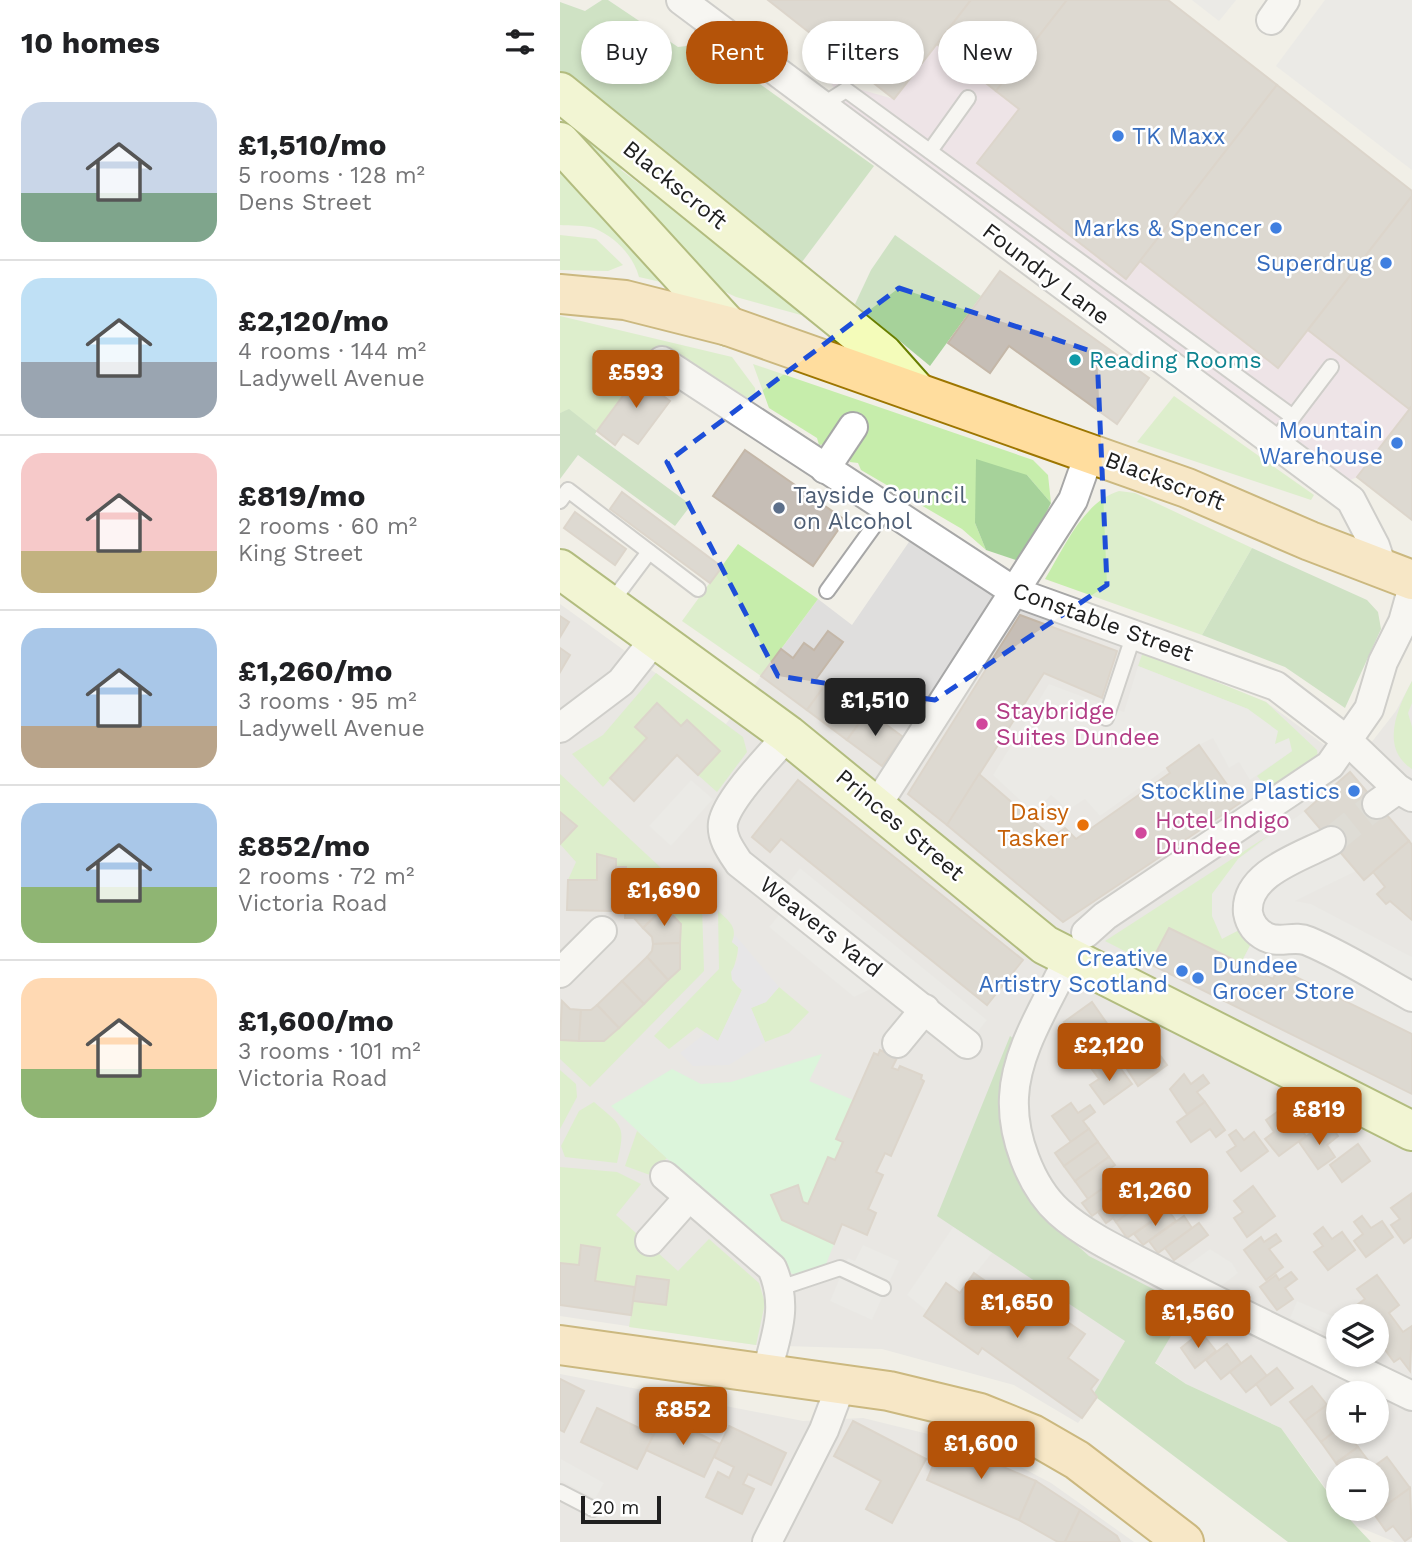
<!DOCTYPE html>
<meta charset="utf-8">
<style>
body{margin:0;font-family:"Work Sans",sans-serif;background:#f6f6f6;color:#202124;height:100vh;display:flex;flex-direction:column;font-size:26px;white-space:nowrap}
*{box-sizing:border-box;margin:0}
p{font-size:23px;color:#757577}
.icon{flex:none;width:38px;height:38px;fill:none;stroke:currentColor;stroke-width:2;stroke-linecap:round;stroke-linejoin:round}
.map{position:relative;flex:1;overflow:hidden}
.side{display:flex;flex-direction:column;background:#fff;width:560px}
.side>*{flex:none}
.hud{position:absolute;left:21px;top:21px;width:665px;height:63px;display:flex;gap:14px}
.controls{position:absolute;left:766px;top:1304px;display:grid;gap:14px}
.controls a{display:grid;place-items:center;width:63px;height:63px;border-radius:50%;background:#fff;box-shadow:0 4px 10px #0003;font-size:35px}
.scale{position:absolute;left:21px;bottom:18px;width:80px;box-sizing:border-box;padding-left:7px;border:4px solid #202020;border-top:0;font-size:19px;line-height:24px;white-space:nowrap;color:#202020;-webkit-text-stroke:5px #fff;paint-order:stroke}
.price{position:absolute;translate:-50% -60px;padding:0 16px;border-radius:7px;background:#b45309;color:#fff;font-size:23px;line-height:46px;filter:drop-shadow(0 2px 4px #0008)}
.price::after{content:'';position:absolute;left:50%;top:42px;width:21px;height:16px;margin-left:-10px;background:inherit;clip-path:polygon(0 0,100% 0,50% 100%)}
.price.current{background:#222;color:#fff}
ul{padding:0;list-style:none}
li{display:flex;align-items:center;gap:21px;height:175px;padding:0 21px}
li+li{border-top:2px solid #e0e0e0}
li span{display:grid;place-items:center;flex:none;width:196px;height:140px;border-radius:21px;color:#555}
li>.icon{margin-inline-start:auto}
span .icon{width:84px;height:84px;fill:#fffc;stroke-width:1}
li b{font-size:30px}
h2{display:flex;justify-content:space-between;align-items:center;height:84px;padding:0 21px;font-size:30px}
.tag{padding:0 24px;border-radius:32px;background:#fff;box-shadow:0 4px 10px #0003;font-size:24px;line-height:63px}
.tag.current{background:#b45309;color:#fff}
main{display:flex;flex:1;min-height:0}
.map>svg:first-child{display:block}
.residential{fill:#dfdedd;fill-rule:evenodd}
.industrial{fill:#ebd8e6}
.grass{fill:#c6edab}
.forest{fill:#a6d29a}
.park{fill:#c3fccc}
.parking{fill:#e4e4e4}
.plaza{fill:#dcdbe7}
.building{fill:#c6beb6;stroke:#c4b7a8;stroke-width:2}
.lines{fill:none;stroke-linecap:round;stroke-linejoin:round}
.street-tunnel{stroke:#c7c6bf;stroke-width:28;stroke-dasharray:28 14;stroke-linecap:butt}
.lane-casing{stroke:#a7a7a7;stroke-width:18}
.street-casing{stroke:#a7a7a7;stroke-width:32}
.secondary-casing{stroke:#677f00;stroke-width:42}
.primary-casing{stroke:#9d7600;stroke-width:42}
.lane{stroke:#fff;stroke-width:14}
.street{stroke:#fff;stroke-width:28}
.secondary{stroke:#f4fcba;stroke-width:38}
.primary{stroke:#ffdd9e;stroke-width:38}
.marked{fill:none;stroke:#1d4ed8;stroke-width:5;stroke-dasharray:14 9;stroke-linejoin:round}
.shop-dot{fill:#3f7fe0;stroke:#fff;stroke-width:2.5}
.culture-dot{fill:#0f9aa8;stroke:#fff;stroke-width:2.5}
.service-dot{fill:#5c6f8a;stroke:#fff;stroke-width:2.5}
.hotel-dot{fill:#d1479c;stroke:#fff;stroke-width:2.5}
.food-dot{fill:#e8710a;stroke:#fff;stroke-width:2.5}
.labels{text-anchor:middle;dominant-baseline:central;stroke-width:5;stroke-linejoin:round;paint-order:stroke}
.shop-label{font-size:23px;fill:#366cbe;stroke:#fff;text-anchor:end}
.street-label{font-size:23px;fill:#202020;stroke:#fff}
.culture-label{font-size:23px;fill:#0d838f;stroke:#fff;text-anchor:start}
.service-label{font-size:23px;fill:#4e5e75;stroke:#fff;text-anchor:start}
.hotel-label{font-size:23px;fill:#b23c85;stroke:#fff;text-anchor:start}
.food-label{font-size:23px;fill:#c56008;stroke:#fff;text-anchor:end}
</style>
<main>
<section class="side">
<h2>10 homes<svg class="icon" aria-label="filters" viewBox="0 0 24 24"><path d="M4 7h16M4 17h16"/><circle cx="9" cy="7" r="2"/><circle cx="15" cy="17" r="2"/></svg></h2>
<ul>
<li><span style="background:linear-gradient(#c9d6e8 65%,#7fa58c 0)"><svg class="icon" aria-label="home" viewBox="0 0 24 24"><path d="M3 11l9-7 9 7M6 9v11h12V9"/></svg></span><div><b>£1,510/mo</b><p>5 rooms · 128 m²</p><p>Dens Street</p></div></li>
<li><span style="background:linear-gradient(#bfe0f5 60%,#9aa5b1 0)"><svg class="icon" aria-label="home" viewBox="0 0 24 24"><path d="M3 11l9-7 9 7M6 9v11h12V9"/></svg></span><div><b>£2,120/mo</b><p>4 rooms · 144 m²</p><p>Ladywell Avenue</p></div></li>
<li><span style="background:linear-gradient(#f6c9c9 70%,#c2b280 0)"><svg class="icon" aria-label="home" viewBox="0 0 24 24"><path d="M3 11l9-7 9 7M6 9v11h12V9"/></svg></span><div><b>£819/mo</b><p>2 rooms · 60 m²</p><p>King Street</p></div></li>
<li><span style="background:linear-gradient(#a9c7e8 70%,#b9a48a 0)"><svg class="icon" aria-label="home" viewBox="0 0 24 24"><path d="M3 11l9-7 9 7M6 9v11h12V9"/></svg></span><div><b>£1,260/mo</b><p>3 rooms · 95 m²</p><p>Ladywell Avenue</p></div></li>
<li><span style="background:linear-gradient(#a9c7e8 60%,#8fb573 0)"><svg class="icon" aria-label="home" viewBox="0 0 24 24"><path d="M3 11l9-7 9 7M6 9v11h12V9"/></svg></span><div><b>£852/mo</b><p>2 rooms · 72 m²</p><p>Victoria Road</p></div></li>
<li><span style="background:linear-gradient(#ffd9b3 65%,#8fb573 0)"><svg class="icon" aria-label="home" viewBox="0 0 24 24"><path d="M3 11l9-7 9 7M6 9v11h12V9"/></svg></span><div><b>£1,600/mo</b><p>3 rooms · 101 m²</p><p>Victoria Road</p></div></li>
</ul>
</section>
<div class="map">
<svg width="852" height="1542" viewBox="0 0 852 1542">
<rect width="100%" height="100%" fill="#f1efe7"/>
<g class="residential">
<path d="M351,539L445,597L706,702L793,766L836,711L852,681V1542H835L792,1524L781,1509L817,1508V1470H779V1506L721,1428L626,1384L565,1341L534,1395L537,1397L518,1423L454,1385L322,1349L196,1345L0,1316V604L166,724L258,599L292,625ZM779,1316H817V1354H779ZM779,1393H817V1432H779Z"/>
<polygon points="0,1374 243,1421 303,1418 368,1434 444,1458 491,1483 574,1542 0,1542"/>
</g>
<polygon class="industrial" points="377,44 459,109 418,163 565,279 580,261 717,368 748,330 849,409 797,477 786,482 285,109 270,81 334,99"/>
<g class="grass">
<polygon points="19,130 64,166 61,170 246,310 241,315 176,297 157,288 15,135"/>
<path d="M0,156L114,285L79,277C73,255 55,237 34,228C25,225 10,226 0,225Z"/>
<polygon points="0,235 36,239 63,265 48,271 0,270"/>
<polygon points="0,316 172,357 195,388 196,396 187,408 105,355 93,372 84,366 37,431 9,410 0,413"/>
<polygon points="193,364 473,460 488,475 491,503 467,475 415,523 426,550 402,529 301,470 298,463 290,462 291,450 267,444 259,445 257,438 209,408"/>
<polygon points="614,396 754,495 751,500 577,442"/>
<path d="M559,491L575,493L692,548L642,635L485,579C504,548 523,502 559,491Z"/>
<polygon points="178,544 258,599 201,676 122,621"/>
<polygon points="583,652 706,702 757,750 758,758 711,792 697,776 732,751 714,745 688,709 578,666"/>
<polygon points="96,673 183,737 187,752 157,792 138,775 159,751 127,720 121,726 97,703 75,727 87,738 43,787 12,754 43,735"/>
<path d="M852,681V703L848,713L852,727V769C819,748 838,707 852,681Z"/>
<polygon points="0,774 142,906 144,971 30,1087 0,1059 0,1040 45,1041 120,969 121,924 88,890 66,889 66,868 56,867 55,859 38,854 37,880 8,880 16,862 0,844 17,826 0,812"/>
<polygon points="709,835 678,859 662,938 679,930 691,944 681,963 610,928 590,964 545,941"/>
<path d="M158,911C169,921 178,927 172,942L178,947C178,964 164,978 182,990L158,1041L137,1027L109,1049L94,1036L159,969Z"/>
<polygon points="219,987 249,1012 229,1033 205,1042 191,1008 206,1002"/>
<polygon points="0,1070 16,1084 17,1097 0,1129"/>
<path d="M34,1102C63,1127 66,1125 57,1163L5,1157L1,1146L19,1111Z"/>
<polygon points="77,1131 107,1158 90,1175 65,1166"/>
<polygon points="0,1167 57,1172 81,1184 56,1215 118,1271 149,1239 199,1283 205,1303 196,1345 69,1327 73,1301 105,1305 108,1280 77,1276 75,1287 35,1281 39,1248 21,1246 19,1265 0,1263"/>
</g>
<g class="forest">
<polygon points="42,0 48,0 118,47 144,44 314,166 242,262 0,73 0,2 25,11"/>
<polygon points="335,235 421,296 370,366 295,304 311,270"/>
<polygon points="9,409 37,431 35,434 131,505 115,526 18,455 0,479 0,413"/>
<polygon points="416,459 467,475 491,503 462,562 426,550 415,523"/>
<polygon points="692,548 807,600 818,612 821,629 785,708 725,667 642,635"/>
<polygon points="450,1036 458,1042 446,1072 500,1230 529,1256 628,1307 595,1363 626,1384 721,1428 779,1508 811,1542 728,1542 533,1395 565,1341 377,1216"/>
</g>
<polygon class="park" points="262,1054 249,1081 293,1100 276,1139 283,1142 275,1160 268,1157 248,1204 243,1202 237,1185 211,1195 222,1220 274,1244 266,1264 235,1275 227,1271 51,1106 112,1069 141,1084 171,1082"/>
<g class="parking">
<polygon points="632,0 676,0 659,21"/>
<polygon points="765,0 852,0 852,170 716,66"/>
<polygon points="578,666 688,709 718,731 715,744 729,738 732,751 690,780 679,762 669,768 653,738 639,745 540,816 525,799 508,810 491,795 474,813 433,775 489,684 564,712"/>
<polygon points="131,780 153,799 111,846 89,826"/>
<polygon points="745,811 796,871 735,901 751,904 852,957 852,1034 718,968 713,979 681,963 691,944 679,930 662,939 652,916 652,894 678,859"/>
<polygon points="240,868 427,1020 413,1038 226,886"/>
<polygon points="223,910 317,986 294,997 209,927"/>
<polygon points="393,1227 432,1253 400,1293 386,1284 367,1311 347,1295"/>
<polygon points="303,1245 339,1261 312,1320 270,1301 288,1258 295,1261"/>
<polygon points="650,1249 672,1263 678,1273 660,1287 621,1270"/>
<polygon points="737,1301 779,1319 774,1336 730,1318"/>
<polygon points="1,1459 44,1483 35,1499 0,1480"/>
</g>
<polygon class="plaza" points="175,935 219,987 206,1002 191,1008 205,1042 169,1065 133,1066 120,1053 146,1033 158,1041 182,990 172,980 171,972 178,960 178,947 172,942"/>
<g class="building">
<polygon points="208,0 411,0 334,99"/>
<polygon points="411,0 507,0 436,91 377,44"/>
<polygon points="507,0 608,0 717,85 566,279 417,163 459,109 436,91"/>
<polygon points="717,85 852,191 852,196 718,368 580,261"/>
<polygon points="852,196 852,406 849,409 748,330"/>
<polygon points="440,271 589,378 557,424 449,346 430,373 388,343"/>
<polygon points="85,366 103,379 95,390 110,401 78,444 63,434 55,445 37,431"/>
<polygon points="852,406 852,520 797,477"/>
<polygon points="185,450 285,520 253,566 153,496"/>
<polygon points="62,492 162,567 150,583 50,509"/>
<polygon points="15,512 66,549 55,565 4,528"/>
<polygon points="460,615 557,651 542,698 484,673 387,825 348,794"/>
<polygon points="0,616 9,622 0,637"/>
<polygon points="268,631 283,642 256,679 265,685 247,710 201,676 221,649 233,658 244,643 254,650"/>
<polygon points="0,648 10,655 0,672"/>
<polygon points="265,685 277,695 280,691 294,701 291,705 305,715 287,740 247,710"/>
<polygon points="97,703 121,726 127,720 160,751 138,775 117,755 74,801 50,778 87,738 75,727"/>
<polygon points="308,711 343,737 322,766 287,740"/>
<polygon points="639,745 680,803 503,922 387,825 419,774 492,837 505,828 516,839 610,773 607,768"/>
<polygon points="790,772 849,841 804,880 745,811"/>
<polygon points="238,780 463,960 427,1005 221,839 210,852 192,837"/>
<polygon points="0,812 17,826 0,844"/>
<polygon points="849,841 852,845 852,920 830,901 826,904 817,894 825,887 813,872"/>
<polygon points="37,854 56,859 56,867 66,867 65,900 51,899 51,911 7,910 8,880 37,880"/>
<polygon points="66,889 88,890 105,907 83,928 74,918 65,918"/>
<polygon points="105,907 121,924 120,943 93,944 92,937 83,928"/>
<polygon points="609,928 713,979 718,968 852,1034 852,1094 590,964"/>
<polygon points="120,943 120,969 108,980 87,957 92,951 93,944"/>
<polygon points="87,957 108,980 84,1004 62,981"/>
<polygon points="62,981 84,1004 59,1028 37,1005"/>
<polygon points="2,1001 10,1009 21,1010 19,1041 0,1040"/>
<polygon points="532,1002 553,1032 536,1044 528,1032 516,1041 504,1022"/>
<polygon points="37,1005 59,1028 44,1041 19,1041 21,1010 31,1010"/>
<polygon points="588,1039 607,1065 578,1086 567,1069 576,1063 569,1052"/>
<polygon points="320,1050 337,1058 332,1068 338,1070 340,1066 362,1075 361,1079 364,1081 331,1156 325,1153 316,1172 323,1175 308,1209 316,1213 307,1235 282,1224 274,1244 222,1220 211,1195 238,1185 243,1202 248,1204 268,1157 275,1160 283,1142 276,1139 314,1053 318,1055"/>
<polygon points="539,1063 547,1073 558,1065 572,1084 544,1104 530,1085 539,1079 531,1068"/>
<polygon points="624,1074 631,1084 643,1075 649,1083 637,1092 645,1102 627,1114 610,1089"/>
<polygon points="645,1102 665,1130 656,1137 650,1129 631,1142 617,1122"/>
<polygon points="511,1103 518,1113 530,1105 535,1112 523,1121 529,1129 511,1142 492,1116"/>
<polygon points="724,1107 746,1136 719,1156 705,1139 714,1132 706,1120"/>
<polygon points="772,1127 778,1136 767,1145 775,1157 758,1169 739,1142 756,1129 760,1136"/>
<polygon points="529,1129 538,1142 504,1166 495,1153"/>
<polygon points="676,1130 684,1140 694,1132 708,1151 681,1171 667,1152 676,1146 669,1135"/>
<polygon points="538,1142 549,1157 515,1181 504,1166"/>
<polygon points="798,1144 810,1161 782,1182 770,1165"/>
<polygon points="549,1157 555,1165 549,1169 556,1179 528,1199 515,1181"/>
<polygon points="556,1179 566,1192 532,1216 522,1203"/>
<polygon points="693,1186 715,1216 687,1237 674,1218 683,1212 674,1201"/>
<polygon points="573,1187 584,1202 556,1222 553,1218 546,1223 538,1212"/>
<polygon points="851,1194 852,1237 844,1243 831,1225 840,1219 831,1208"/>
<polygon points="584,1202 587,1207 594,1202 602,1214 567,1238 556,1222"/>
<polygon points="608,1210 616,1221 583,1245 574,1234"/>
<polygon points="624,1216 632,1228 598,1253 589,1241"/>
<polygon points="802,1216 811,1228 822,1221 833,1237 806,1257 794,1241 803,1234 794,1222"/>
<polygon points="639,1223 648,1235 614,1260 605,1248"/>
<polygon points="763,1227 772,1239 782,1232 795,1250 768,1270 754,1252 763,1246 754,1234"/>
<polygon points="716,1234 721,1241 709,1249 723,1267 706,1280 684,1250 701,1237 704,1242"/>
<polygon points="21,1245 40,1248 35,1281 75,1287 71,1315 0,1305 0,1263 19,1265"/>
<polygon points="731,1272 737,1279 725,1288 733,1299 717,1310 700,1287 716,1275 719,1280"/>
<polygon points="414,1273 471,1313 474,1308 491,1320 496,1314 525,1334 508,1358 538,1380 531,1389 537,1397 522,1418 422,1348 418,1354 364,1316 386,1283 400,1293"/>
<polygon points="817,1275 839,1305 829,1313 843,1332 852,1326 850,1371 840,1358 834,1362 817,1339 817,1316 800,1316 794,1307 805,1299 797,1289"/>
<polygon points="77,1276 109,1280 106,1305 73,1301"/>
<polygon points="641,1332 656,1351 635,1368 621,1348"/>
<polygon points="667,1344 681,1363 661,1379 646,1360"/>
<polygon points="691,1356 707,1376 686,1392 670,1372"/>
<polygon points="717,1368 733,1388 711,1405 696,1384"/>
<polygon points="0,1379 24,1391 4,1432 0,1430"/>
<polygon points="752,1386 767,1405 745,1421 730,1402"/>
<polygon points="767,1405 779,1421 779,1428 761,1442 745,1421"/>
<polygon points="37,1408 94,1435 77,1469 21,1442"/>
<polygon points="103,1416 160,1444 144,1477 86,1450"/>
<polygon points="293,1421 366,1459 332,1523 306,1509 321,1481 274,1456"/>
<polygon points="169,1426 226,1453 211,1485 188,1474 183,1484 194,1489 182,1514 146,1497 158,1472 169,1478 174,1467 154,1457"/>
<polygon points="779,1428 779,1432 786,1432 798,1447 776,1463 761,1442"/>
<polygon points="383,1441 476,1481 459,1520 367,1480"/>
<polygon points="798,1447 813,1467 809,1470 781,1470 776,1463"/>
<polygon points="827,1457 850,1488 814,1514 810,1508 817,1508 817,1470 809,1470"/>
<polygon points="476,1481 520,1510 505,1542 498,1542 459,1520"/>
<polygon points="850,1488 852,1536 845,1541 833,1526 826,1531 814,1514"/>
<polygon points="520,1510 557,1536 560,1542 505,1542"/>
</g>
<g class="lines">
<polyline class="street-tunnel" points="771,841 817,804"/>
<defs>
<g id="lane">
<polyline points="261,106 286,90 733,417"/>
<polyline points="370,151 408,98"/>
<polyline points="714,442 771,367"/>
<polyline points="0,501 8,490 138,589"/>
<polyline points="267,591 327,508"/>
<polyline points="50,604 89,552"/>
<polyline points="546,718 574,634"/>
<polyline points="220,1288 280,1268 323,1288"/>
<polyline points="0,1492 33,1509"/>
</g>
<g id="street">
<polyline points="121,0 791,500 815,546 823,570"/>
<polyline points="711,20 725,0"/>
<polyline points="102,361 455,592 716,686 789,742 838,789 852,797"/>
<polyline points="265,469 293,427"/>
<polyline points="0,728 61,682 95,639"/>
<path d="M228,735C211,755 167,799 163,823C161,838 171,851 179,863L407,1044"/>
<polyline points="817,804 838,789"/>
<polyline points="317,805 513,500 530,452"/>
<path d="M771,841C743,856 684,873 688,913C690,924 696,932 706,937C720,944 734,935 748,941C784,956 818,978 852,997"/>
<polyline points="526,933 545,916 770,765 809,709 823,662 843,622 852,590"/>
<path d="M508,959C489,1001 456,1049 454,1097C452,1135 470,1186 499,1212C528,1238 566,1254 600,1272C682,1315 768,1355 852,1396"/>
<polyline points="0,973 42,931"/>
<polyline points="337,1043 365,1009"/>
<path d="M105,1176L212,1268C229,1307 216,1335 206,1375"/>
<polyline points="90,1241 129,1197"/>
<polyline points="207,1542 264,1430 281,1385"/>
</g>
<g id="secondary">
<polyline points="0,92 323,354 355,390"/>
<polyline points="0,142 168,326"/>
<polyline points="0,569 228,735 485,945 852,1131"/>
</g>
<g id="primary">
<polyline points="0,294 65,300 168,326 627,488 750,541 852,580"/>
<polyline points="0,1345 329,1391 420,1413 472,1434 517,1460 624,1542"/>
</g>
</defs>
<use href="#lane" class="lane-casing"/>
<use href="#street" class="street-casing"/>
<use href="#secondary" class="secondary-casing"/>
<use href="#primary" class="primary-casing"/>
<use href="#lane" class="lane"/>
<use href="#street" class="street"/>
<use href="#secondary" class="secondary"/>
<use href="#primary" class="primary"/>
</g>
<path d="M0 0H852V1542H0ZM339,288L537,353L547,585L375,700L218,676L107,462Z" fill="#f1efe7" fill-opacity=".55" fill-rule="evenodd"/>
<path class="marked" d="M339,288L537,353L547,585L375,700L218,676L107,462Z"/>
<g class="shop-dot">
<circle cx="558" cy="136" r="7"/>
<circle cx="716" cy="228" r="7"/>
<circle cx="826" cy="263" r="7"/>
<circle cx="837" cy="443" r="7"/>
<circle cx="794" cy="791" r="7"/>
<circle cx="622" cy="971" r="7"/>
<circle cx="638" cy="978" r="7"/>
</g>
<circle class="culture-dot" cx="515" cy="360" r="7"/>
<circle class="service-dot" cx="219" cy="508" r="7"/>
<g class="hotel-dot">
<circle cx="422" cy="724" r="7"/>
<circle cx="581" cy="833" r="7"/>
</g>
<circle class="food-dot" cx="523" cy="825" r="7"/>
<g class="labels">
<g class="shop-label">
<text x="572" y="136" text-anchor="start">TK Maxx</text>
<text x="702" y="228">Marks &amp; Spencer</text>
<text x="812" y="263">Superdrug</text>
<text x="823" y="430">Mountain<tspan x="823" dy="26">Warehouse</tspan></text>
<text x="780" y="791">Stockline Plastics</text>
<text x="608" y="958">Creative<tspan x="608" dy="26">Artistry Scotland</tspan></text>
<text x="652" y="965" text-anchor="start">Dundee<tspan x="652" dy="26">Grocer Store</tspan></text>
</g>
<g class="street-label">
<text transform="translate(115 185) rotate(39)">Blackscroft</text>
<text transform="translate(486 274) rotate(37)">Foundry Lane</text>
<text transform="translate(605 481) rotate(21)">Blackscroft</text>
<text transform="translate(543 622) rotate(20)">Constable Street</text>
<text transform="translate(340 825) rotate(40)">Princes Street</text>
<text transform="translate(261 927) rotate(38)">Weavers Yard</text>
</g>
<g class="culture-label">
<text x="529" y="360">Reading Rooms</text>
</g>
<g class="service-label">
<text x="233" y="495">Tayside Council<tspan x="233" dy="26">on Alcohol</tspan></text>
</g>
<g class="hotel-label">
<text x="436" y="711">Staybridge<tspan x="436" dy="26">Suites Dundee</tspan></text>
<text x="595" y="820">Hotel Indigo<tspan x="595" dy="26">Dundee</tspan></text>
</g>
<g class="food-label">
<text x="509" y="812">Daisy<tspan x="509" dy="26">Tasker</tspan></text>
</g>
</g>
</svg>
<div class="controls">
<a><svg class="icon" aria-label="layers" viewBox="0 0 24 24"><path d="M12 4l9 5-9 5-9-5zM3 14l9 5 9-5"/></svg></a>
<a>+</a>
<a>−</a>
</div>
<div class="scale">20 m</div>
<b class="price" style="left:76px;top:410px">£593</b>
<b class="price current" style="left:315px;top:738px">£1,510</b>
<b class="price" style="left:104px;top:928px">£1,690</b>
<b class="price" style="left:549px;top:1083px">£2,120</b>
<b class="price" style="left:759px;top:1147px">£819</b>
<b class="price" style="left:595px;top:1228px">£1,260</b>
<b class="price" style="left:457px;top:1340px">£1,650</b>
<b class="price" style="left:638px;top:1350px">£1,560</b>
<b class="price" style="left:123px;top:1447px">£852</b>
<b class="price" style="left:421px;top:1481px">£1,600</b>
<div class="hud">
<a class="tag">Buy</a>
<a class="tag current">Rent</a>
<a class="tag">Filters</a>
<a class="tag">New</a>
</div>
</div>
</main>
